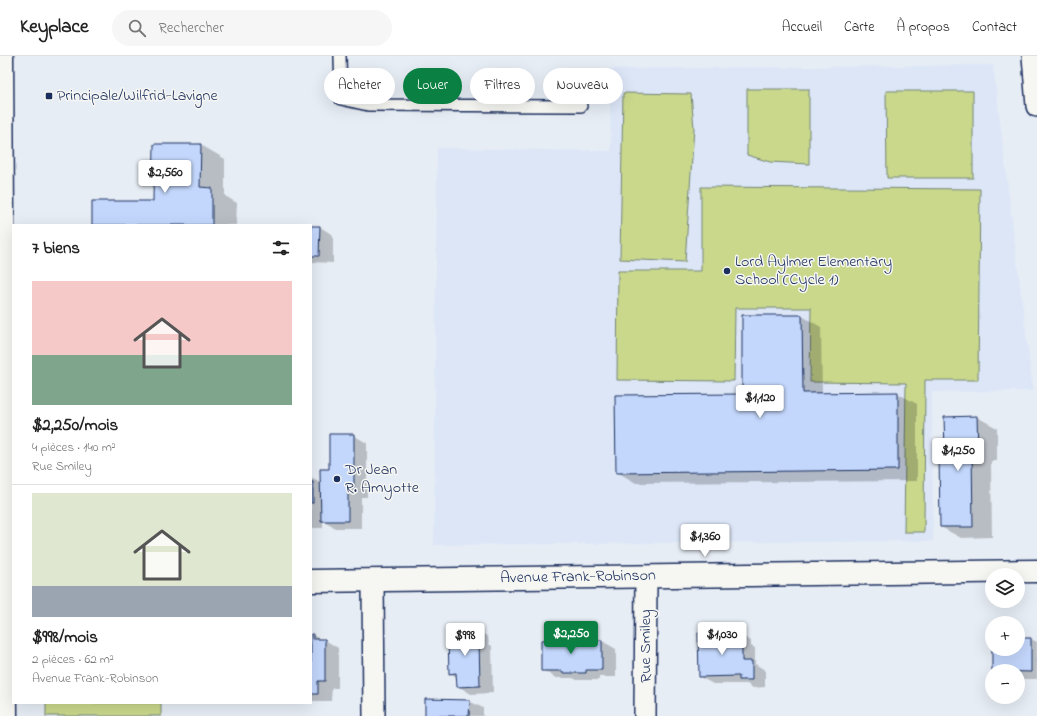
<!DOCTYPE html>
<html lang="fr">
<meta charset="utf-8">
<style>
body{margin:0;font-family:"Indie Flower",sans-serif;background:#f6f6f6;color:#222;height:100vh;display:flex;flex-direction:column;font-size:15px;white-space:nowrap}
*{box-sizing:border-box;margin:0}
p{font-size:13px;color:#767676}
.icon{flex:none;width:22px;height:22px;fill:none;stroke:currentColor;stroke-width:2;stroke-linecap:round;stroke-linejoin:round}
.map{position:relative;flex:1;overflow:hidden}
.side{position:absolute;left:12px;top:168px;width:300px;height:480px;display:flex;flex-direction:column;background:#fff;border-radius:0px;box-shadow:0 4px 16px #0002}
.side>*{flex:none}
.guide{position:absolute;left:324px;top:12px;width:380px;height:36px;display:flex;gap:8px}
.controls{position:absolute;left:985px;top:512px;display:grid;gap:8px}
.controls a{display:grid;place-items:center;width:40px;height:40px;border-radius:50%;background:#fff;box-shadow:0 4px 16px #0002;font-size:20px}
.price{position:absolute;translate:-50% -34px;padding:0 9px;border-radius:4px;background:#fff;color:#222;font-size:13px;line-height:26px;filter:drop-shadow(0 1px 2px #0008)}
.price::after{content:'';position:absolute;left:50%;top:24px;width:12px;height:9px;margin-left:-6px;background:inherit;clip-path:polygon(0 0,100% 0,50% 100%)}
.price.selected{background:#0b8043;color:#fff}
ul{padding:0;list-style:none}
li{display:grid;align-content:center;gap:8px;height:212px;padding:0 20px}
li+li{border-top:1px solid #e0e0e0}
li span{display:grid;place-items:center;height:124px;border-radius:0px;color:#555}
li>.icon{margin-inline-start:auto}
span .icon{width:72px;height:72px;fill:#fffc;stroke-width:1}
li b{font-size:17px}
h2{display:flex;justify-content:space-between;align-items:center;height:48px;padding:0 20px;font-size:17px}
.tag{padding:0 14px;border-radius:18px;background:#fff;box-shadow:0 4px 16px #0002;font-size:14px;line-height:36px}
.tag.selected{background:#0b8043;color:#fff}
header{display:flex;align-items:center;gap:24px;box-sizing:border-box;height:56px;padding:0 20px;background:#fff;border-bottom:1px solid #e0e0e0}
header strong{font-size:19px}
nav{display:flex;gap:22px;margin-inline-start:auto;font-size:14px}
.search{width:280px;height:36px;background:#f6f6f6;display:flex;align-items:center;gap:10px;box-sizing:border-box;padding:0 14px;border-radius:22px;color:#767676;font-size:15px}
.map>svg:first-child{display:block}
.built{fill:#dce6f7}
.green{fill:#cad88c;stroke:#728475}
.shadow{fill:#0003}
.building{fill:#c3d7fc;stroke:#1b2f5e}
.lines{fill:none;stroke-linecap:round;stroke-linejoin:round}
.lane-casing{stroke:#1b2f5e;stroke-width:14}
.street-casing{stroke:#1b2f5e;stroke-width:24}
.secondary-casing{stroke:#1b2f5e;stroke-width:25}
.lane{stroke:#f6f6f2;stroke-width:11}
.street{stroke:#f6f6f2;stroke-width:21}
.secondary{stroke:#f6f6f2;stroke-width:22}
.poi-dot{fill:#1b2f5e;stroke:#f6f6f2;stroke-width:1.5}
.labels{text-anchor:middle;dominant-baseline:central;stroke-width:3;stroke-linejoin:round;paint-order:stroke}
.poi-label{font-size:16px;fill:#1b2f5e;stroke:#f6f6f2;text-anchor:start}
.street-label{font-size:16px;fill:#1b2f5e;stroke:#f6f6f2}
</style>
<header>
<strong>Keyplace</strong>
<div class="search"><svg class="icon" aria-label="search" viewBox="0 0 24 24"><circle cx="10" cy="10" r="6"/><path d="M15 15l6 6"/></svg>Rechercher</div>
<nav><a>Accueil</a><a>Carte</a><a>À propos</a><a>Contact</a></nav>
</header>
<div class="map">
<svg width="1037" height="660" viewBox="0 0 1037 660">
<rect width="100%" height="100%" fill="#e7edf5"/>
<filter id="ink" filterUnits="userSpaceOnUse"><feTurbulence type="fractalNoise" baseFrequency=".025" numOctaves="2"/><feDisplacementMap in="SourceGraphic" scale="8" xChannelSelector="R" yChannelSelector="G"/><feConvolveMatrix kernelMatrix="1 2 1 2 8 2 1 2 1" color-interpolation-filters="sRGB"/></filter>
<g filter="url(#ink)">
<polygon class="built" points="993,9 1033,335 932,336 933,485 434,489 437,92 611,95 609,13"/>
<g class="green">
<polygon points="747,33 809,33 809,108 770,106 747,99"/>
<polygon points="886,35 973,35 973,122 887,122"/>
<polygon points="623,37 691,38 694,72 685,206 620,203"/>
<polygon points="701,131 980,133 978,324 925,324 924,476 904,476 906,327 810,326 811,252 735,252 734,325 617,324 618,215 701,215"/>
<rect x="46" y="647" width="115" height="13"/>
</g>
<g class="shadow">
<polygon points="201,89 225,103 225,140 237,147 236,169 93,169 154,146"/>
<polygon points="311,171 320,171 333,179 333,207 311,206"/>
<polygon points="802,260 821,271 822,338 897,337 917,348 917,425 636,427 617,416 743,339"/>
<polygon points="977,361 997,372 997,405 991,405 992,481 961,482 941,471 946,396 945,362"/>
<polygon points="353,379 367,387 367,441 361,441 361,472 335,472 323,464 323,472 311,472 311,421 322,427"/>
<polygon points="475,573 488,581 489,588 492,590 493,637 471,638 458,630 458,622 450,617"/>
<polygon points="737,577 751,585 751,590 755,592 755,608 765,614 765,631 753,632 747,628 713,628 700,621 699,578"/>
<polygon points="311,579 313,579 321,584 325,584 338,592 338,632 332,632 331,645 311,645"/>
<polygon points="584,581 591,585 602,585 616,593 616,621 599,621 599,624 577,624 573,622 556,622 542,614 564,584"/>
<polygon points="1018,583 1031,583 1037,586 1037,623 1018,623 1018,615 993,593 1018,593"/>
<polygon points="469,645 483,652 483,660 426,660"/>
</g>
<g class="building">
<polygon points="154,88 201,88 200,131 212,132 212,169 92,169 92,145 153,145"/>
<polygon points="311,170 320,170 319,200 311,200"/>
<polygon points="742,259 802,259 803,337 898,336 898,414 616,417 615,339 742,338"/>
<polygon points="977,360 978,395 972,395 973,471 940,471 939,395 945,395 944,361"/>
<polygon points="329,378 354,378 354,433 348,434 348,465 321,465 320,413 329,413"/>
<rect x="311" y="426" width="2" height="21"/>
<polygon points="475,572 475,582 479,582 480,630 457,631 456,617 449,618 448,581 450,581 450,573"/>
<polygon points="737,576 738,584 742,584 742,605 752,605 752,624 739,624 739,620 699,621 698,577"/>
<polygon points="311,578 313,578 313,583 325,583 325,625 318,625 318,638 311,638"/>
<polygon points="563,580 584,580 584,584 602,584 602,614 586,614 586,617 562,617 562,615 541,615 541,584 563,583"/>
<polygon points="992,582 992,593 1018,593 1018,582 1031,582 1031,616 992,615"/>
<polygon points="425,643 470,644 469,660 425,660"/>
</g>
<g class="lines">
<defs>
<polyline id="lane" points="340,0 341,43 368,49 581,50"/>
<g id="street">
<polyline points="1033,0 1037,50"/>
<polyline points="373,524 374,660"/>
<polyline points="645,660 646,521"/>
</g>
<g id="secondary">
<polyline points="2,0 6,660"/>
<polyline points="311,525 1037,515"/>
</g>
</defs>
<use href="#lane" class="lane-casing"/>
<use href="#street" class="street-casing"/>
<use href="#secondary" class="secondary-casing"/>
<use href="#lane" class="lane"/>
<use href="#street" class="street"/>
<use href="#secondary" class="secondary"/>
</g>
</g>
<g class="poi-dot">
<rect x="45" y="36" width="8" height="8" rx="2"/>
<circle cx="727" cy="215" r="4"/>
<circle cx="337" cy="423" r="4"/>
</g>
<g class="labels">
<g class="poi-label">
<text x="57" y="40">Principale/Wilfrid-Lavigne</text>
<text x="735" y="206">Lord Aylmer Elementary<tspan x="735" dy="18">School (Cycle 1)</tspan></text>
<text x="345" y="414">Dr Jean<tspan x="345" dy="18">R. Amyotte</tspan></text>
</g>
<g class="street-label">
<text transform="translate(578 521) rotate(-1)">Avenue Frank-Robinson</text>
<text transform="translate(646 590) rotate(-90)">Rue Smiley</text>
</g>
</g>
</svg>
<div class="controls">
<a><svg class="icon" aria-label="layers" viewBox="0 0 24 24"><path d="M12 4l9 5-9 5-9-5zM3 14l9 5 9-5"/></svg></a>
<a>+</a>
<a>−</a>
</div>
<b class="price" style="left:165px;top:138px">$2,560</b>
<b class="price" style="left:760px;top:363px">$1,120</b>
<b class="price" style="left:958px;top:416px">$1,250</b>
<b class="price" style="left:705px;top:502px">$1,360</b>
<b class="price selected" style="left:571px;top:599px">$2,250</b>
<b class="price" style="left:722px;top:600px">$1,030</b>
<b class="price" style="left:465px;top:601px">$998</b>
<div class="guide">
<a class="tag">Acheter</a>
<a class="tag selected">Louer</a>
<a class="tag">Filtres</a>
<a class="tag">Nouveau</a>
</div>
<section class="side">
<h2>7 biens<svg class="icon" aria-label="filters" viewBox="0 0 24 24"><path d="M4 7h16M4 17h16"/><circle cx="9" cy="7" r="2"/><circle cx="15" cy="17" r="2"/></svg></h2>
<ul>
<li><span style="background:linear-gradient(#f6c9c9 60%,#7fa58c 0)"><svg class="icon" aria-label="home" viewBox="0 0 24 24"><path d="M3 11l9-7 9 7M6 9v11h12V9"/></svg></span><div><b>$2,250/mois</b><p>4 pièces · 140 m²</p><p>Rue Smiley</p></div></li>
<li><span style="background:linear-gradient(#dfe7d0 75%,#9aa5b1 0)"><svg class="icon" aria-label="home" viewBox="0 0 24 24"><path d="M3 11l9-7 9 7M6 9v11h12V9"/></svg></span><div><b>$998/mois</b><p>2 pièces · 62 m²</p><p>Avenue Frank-Robinson</p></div></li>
</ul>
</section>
</div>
